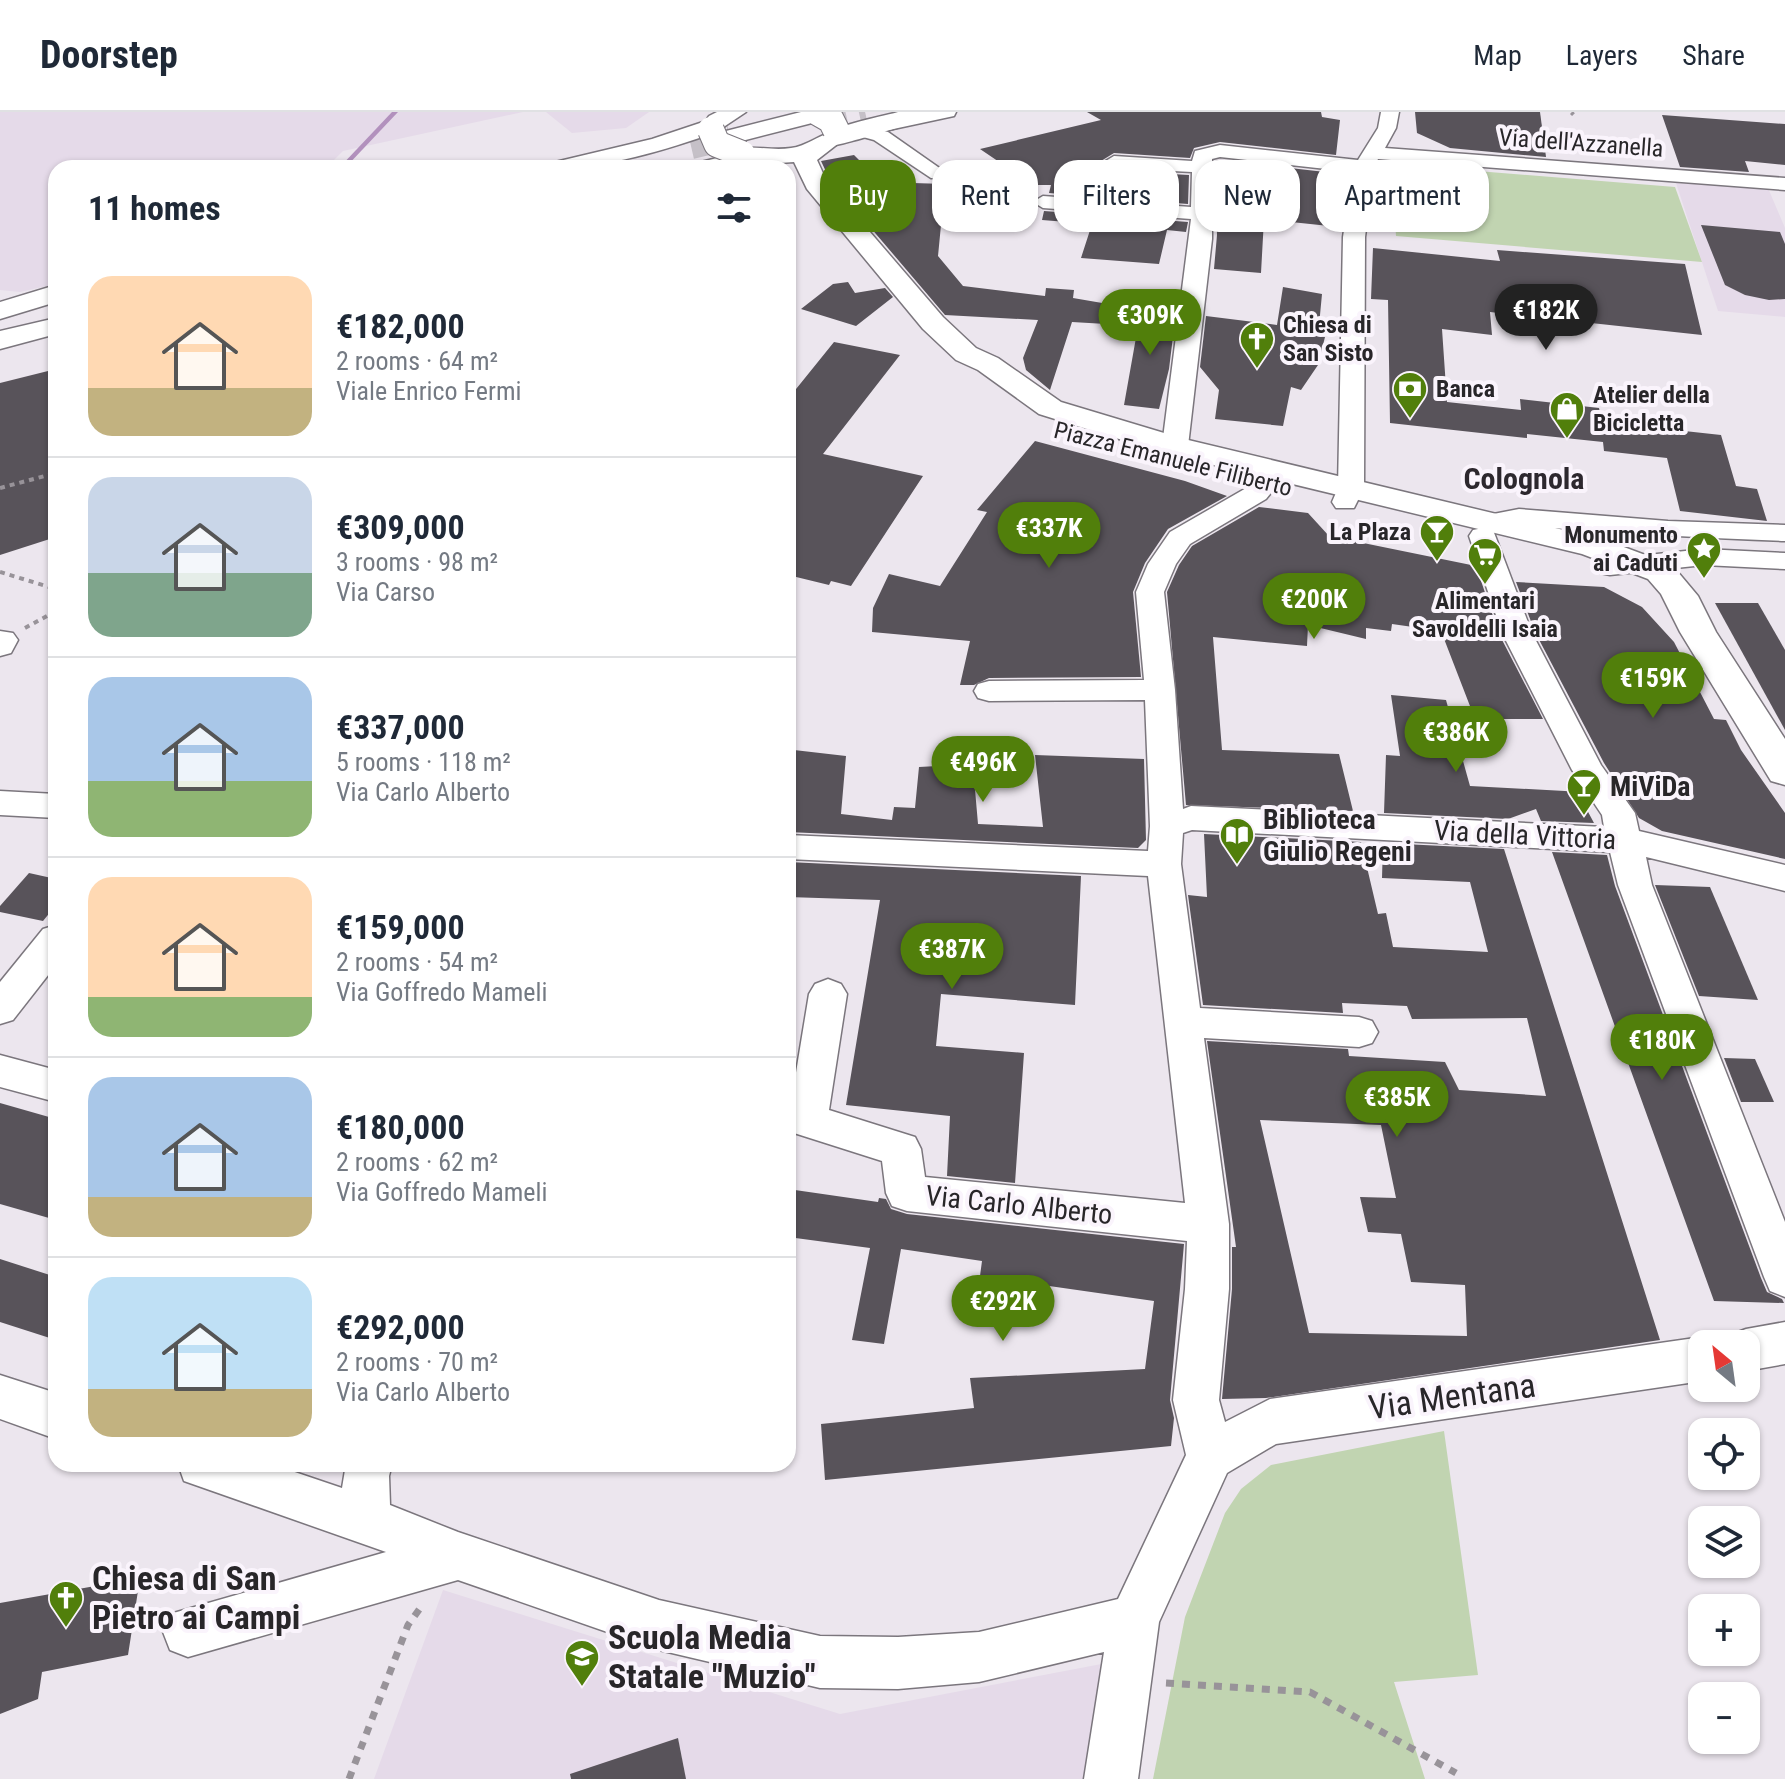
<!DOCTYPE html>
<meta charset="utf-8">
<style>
body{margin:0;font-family:"Roboto Condensed",sans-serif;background:#f6f6f7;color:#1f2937;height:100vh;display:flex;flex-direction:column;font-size:30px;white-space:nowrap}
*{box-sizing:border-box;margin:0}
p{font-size:26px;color:#747a83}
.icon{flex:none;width:44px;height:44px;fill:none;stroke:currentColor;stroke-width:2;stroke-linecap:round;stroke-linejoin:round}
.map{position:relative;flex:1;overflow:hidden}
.drawer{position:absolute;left:48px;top:48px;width:748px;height:1312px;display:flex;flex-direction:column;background:#fff;border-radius:24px;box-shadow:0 2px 6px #0004}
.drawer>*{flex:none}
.banner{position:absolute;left:820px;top:48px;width:760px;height:72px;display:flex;gap:16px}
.needle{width:52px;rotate:331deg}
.tools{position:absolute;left:1688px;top:1218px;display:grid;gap:16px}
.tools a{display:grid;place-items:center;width:72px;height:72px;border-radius:16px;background:#fff;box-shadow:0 2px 6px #0004;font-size:40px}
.price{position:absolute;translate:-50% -68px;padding:0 18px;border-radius:28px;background:#517f0b;color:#fff;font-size:26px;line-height:52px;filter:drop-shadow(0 2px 4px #0008)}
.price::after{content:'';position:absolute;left:50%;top:48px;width:24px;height:18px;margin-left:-12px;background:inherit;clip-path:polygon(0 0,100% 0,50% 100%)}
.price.active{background:#222;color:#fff}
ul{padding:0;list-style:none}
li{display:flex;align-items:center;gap:24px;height:200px;padding:0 40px}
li+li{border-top:2px solid #e0e1e3}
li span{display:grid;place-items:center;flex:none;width:224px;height:160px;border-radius:24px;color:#555}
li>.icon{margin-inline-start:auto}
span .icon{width:96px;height:96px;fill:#fffc;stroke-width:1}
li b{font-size:34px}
h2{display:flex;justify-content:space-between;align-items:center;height:96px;padding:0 40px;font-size:34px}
.chip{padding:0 28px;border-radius:24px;background:#fff;box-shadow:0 2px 6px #0004;font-size:28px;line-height:72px}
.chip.active{background:#517f0b;color:#fff}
header{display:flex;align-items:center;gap:48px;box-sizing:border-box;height:112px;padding:0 40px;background:#fff;border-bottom:2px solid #e0e1e3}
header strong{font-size:38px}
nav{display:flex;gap:44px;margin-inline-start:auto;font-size:28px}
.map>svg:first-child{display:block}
.built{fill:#e5dae9}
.green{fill:#c1d4b1}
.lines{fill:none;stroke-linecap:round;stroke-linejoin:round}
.stream{fill:#b291bd;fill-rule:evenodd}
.building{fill:#58535a;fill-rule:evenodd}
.highway-tunnel{stroke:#c5c0c7;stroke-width:26;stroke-dasharray:26 13;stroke-linecap:butt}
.minor-casing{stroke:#7b767d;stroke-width:3}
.major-casing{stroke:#7b767d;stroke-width:3}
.highway-casing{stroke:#7b767d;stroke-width:3}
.path-far2{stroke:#989399;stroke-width:3;stroke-dasharray:4 4;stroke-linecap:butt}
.path-far1{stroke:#989399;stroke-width:4;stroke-dasharray:5 5;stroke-linecap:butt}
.path{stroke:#989399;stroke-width:7;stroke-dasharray:8 8;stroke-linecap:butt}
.minor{fill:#fff;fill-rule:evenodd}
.major{fill:#fff;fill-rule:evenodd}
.highway{fill:#fff;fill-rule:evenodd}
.major-bridge-casing{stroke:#7b767d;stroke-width:28;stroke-linecap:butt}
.major-bridge{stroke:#fff;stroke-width:26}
.labels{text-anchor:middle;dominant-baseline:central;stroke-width:8;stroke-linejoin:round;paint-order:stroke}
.far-street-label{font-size:24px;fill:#282629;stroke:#faf4fc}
.far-poi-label{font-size:24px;font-weight:bold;fill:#282629;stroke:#faf4fc;text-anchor:start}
.poi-label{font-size:28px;font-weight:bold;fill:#282629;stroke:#faf4fc;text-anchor:start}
.street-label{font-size:28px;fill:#282629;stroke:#faf4fc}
.far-district-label{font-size:30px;font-weight:bold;fill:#2d282e;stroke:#faf4fc}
.near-street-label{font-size:34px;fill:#282629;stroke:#faf4fc}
.near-poi-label{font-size:34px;font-weight:bold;fill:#282629;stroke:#faf4fc;text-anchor:start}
</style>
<header>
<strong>Doorstep</strong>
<nav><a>Map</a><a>Layers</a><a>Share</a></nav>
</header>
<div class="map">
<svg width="1785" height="1667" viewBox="0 0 1785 1667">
<rect width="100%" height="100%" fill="#ece6ee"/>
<g class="built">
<polygon points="0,0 523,0 343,39 326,56 56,56 56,172 20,180 0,178"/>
<polygon points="546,0 649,0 626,16 572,21"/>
<polygon points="1676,71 1768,76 1785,116 1785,205 1718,199"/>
<polygon points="443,1478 840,1602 1112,1550 1090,1667 686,1667 678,1626 570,1663 570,1667 374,1667"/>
</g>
<g class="green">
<polygon points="1392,52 1675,75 1702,150 1396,124"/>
<polygon points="1444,1319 1478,1563 1394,1570 1425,1667 1153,1667 1185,1505 1225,1401 1241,1377 1271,1353"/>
</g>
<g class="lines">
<polygon class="stream" points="392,0 398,0 345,56 339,56"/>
</g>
<g class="building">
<polygon points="1087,0 1321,0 1322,5 1340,8 1336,43 1220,30 1194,36 1190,46 1114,41 1101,49 1114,59 1189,63 1188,92 1049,81 1051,73 1033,73 980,37 1101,8"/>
<polygon points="1415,0 1540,0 1546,45 1450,36 1417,21"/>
<polygon points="1662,3 1785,12 1785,53 1745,49 1749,60 1680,55"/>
<polygon points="854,43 881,70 945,72 938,144 963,174 1045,184 1046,176 1074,178 1073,186 1108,192 1106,212 1072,210 1050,278 1026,258 1023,246 1038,208 945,203 830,68 821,49"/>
<polygon points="1220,48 1334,61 1329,114 1264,107 1261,161 1214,157 1217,123 1215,49"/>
<polygon points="1044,99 1188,110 1186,120 1167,118 1159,152 1081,146 1092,112 1042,108"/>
<polygon points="1701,113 1780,120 1785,132 1785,187 1769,188 1745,183 1725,173"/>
<polygon points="1373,136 1500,149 1497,138 1685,152 1702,223 1490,200 1492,223 1442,217 1447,290 1521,298 1520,287 1599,296 1602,310 1721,323 1736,374 1757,377 1767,409 1680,399 1667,346 1604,339 1603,330 1527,322 1527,326 1390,311 1388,188 1371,187"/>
<polygon points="848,170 855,181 885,176 893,185 856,214 801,197 833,172"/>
<polygon points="1283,175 1322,182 1318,224 1325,225 1318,253 1301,278 1291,275 1283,314 1215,307 1219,278 1200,255 1206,204 1277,213"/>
<polygon points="1135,194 1176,200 1169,257 1159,297 1124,293 1137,220 1131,219"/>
<polygon points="834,230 900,243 823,342 923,364 851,474 831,469 829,473 788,463 788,287"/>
<polygon points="56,257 56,425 0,443 0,271"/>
<polygon points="1035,329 1185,369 1227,384 1168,417 1145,451 1133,480 1141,565 989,566 974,573 960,573 970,529 872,520 873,496 889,462 940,474 987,400 977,398"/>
<polygon points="1259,395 1308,401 1329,424 1476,454 1499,522 1543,607 1475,607 1441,519 1392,512 1391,519 1366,516 1366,527 1308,513 1307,534 1213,525 1222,638 1339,642 1353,699 1186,693 1167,480 1179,453 1192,434"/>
<polygon points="1516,470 1604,475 1642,495 1674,530 1714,607 1726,608 1741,638 1785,701 1785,747 1662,719 1639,706 1604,651 1535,520"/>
<polygon points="1715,491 1758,491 1785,538 1785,618"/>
<polygon points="1391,583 1446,588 1470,674 1583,680 1579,683 1594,711 1541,709 1536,697 1508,707 1384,701 1386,643 1400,644"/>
<polygon points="794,638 846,644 841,702 892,708 894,695 915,696 919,655 956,653 957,666 974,666 978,712 1043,715 1035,643 1144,647 1146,728 1138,736 788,720 788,669"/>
<path d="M1204,722L1361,730L1378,802L1386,801L1393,835L1488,840L1470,770L1382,766L1383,731L1504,737L1660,1228L1266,1286L1222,1287L1232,1177V1135H1236L1207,929L1348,937L1349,944L1445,950L1459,978L1546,984L1527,906L1412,907L1407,894L1342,891L1343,901L1203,893L1188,783L1207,785ZM1260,1008L1381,1013L1396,1086L1360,1085L1368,1120L1401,1122L1411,1170L1465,1173L1467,1224L1309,1221Z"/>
<polygon points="1552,740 1607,743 1615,774 1761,1166 1767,1180 1782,1187 1784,1191 1714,1189"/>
<polygon points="788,750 1081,764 1075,893 941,882 936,934 1024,941 1015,1071 947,1064 950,1004 846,993 880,788 788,785"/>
<polygon points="29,761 56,767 56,793 43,809 0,800 0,794"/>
<polygon points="1655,773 1710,775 1758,888 1699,884"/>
<polygon points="1724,946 1755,947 1774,990 1741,990"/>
<polygon points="0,991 56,1007 56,1108 0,1092"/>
<polygon points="788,1077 878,1090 879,1086 886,1087 891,1097 907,1102 1184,1132 1170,1288 1174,1306 1171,1334 825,1368 821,1312 974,1296 970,1266 1145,1257 1154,1189 980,1164 982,1149 901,1137 884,1232 852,1228 870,1136 788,1125"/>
<polygon points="0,1147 56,1165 56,1228 0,1210"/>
<polygon points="140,1466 128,1543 42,1560 38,1587 0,1602 0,1491"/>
<polygon points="678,1626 686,1667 571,1667 570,1662"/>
</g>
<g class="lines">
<g class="highway-tunnel">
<polyline points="822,14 866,4"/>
<polyline points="691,34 730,25"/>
</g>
<defs>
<g id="minor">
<polygon points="920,0 956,0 954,4 884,19 875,13 877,9"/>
<polygon points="1381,0 1399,0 1396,16 1385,36 1785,66 1785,78 1378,47 1374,55 1365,125 1364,376 1354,396 1336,396 1332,390 1338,376 1343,125 1353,60 1220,45 1212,47 1212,127 1188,334 1184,339 1166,339 1162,334 1191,107 1043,96 1033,90 1043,84 1191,95 1192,60 1114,56 1104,50 1114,44 1192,49 1195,39 1220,33 1358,48 1378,16"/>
<polygon points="859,12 888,20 948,62 945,66 931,66 874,28 852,22 850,18"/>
<polygon points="1266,363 1275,365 1279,371 1266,387 1190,432 1176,452 1164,480 1175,578 1183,697 1191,694 1604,715 1602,703 1572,658 1502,521 1469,424 1473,418 1483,416 1493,418 1532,521 1601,653 1635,701 1639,719 1785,753 1785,779 1646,745 1652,773 1785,1110 1785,1185 1770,1179 1764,1165 1618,773 1610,740 1192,718 1183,721 1181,752 1200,896 1359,905 1372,909 1378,920 1372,931 1359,935 1204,926 1229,1112 1229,1177 1219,1288 1225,1310 1270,1287 1702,1225 1718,1232 1702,1232 1702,1269 1276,1332 1227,1361 1159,1510 1138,1667 1084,1667 1104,1540 979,1570 898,1577 820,1576 659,1538 458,1468 188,1545 170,1538 163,1520 170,1502 386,1440 184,1369 178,1352 271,1352 342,1376 346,1352 392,1352 389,1364 390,1393 458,1420 659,1488 820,1524 898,1525 979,1520 1118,1487 1186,1343 1173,1288 1185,1177 1187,1129 907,1099 892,1094 886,1081 882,1049 794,1021 788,1009 809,882 815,872 828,867 841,872 847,882 829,998 915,1025 921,1037 925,1065 1185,1091 1148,764 788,747 788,723 1148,739 1150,714 1145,588 989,589 978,586 974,579 978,572 989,569 1144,568 1136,480 1148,452 1170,420 1248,375 1257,365"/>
<path d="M1519,397L1668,409L1785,413V429C1702,426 1621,421 1538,415C1520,413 1501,420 1483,416L1479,410L1483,404Z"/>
<polygon points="1704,437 1785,441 1785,457 1704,453 1610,463 1600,461 1596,455 1600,449 1610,447"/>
<polygon points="0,519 13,521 18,528 11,541 0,544"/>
<polygon points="0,679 56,682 56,706 0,703"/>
<polygon points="56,813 56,853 13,908 0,912 0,870 43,817"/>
<polygon points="0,943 56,958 56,990 0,975"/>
<polygon points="1785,1210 1785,1252 1746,1259 1746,1232 1726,1232 1730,1223 1746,1217"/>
<polygon points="0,1263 56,1281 56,1327 0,1307"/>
</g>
<g id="major">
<polygon points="717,0 746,0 725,14 719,23 703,23 699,18 709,4"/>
<path d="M832,20L840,22L844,27L817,48L827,70L943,205L976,236L998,246L1061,290L1184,327L1605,428L1672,453L1698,484L1716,520L1785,627V673L1771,669L1680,520L1661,482L1648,467L1582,442L1164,341L1039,302L978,258L956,248L923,217L807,77L794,50L765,52L734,47L730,42L734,37C752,33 772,39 791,36C807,34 817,24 832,20Z"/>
</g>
<g id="highway">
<polygon points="801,0 816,0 819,5 816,10 730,32 722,30 718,25 722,20"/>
<path d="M898,0H935L932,5C913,10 831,38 820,35L816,30C830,13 877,6 898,0Z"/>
<path d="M712,7L720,9L723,14L720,19C662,39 609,56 547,56L551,51L652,27Z"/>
<polygon points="753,37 761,39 765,44 761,49 734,56 693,56 697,51"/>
<polygon points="56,173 56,190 0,207 0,190"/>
<polygon points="56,206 56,222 0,237 0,219"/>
</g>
</defs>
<use href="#minor" class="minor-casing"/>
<use href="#major" class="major-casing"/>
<use href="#highway" class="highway-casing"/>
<polyline class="path-far2" points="1571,3 1574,0"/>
<g class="path-far1">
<polyline points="0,376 56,361"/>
<polyline points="0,460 56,477"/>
<polyline points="25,516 56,499"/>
</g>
<g class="path">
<polyline points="1166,1571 1310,1580 1456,1661"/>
<polyline points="349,1667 408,1513 421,1495"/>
</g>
<use href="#minor" class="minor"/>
<use href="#major" class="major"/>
<use href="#highway" class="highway"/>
<defs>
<g id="major-bridge">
<polyline points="817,0 831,8 836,18"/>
<polyline points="711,18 717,32 742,42"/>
</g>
</defs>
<use href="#major-bridge" class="major-bridge-casing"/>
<use href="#major-bridge" class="major-bridge"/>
</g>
<defs>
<symbol id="church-pin" viewBox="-11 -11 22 30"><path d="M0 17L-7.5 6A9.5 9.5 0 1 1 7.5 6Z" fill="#517f0b" stroke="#faf4fc"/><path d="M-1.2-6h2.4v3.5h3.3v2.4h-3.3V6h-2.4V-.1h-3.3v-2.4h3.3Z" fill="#fff"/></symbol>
<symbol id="bank-pin" viewBox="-11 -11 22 30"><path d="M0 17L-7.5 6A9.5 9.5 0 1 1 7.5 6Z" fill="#517f0b" stroke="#faf4fc"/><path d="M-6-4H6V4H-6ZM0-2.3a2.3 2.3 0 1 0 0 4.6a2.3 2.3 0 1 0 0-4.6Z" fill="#fff"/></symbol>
<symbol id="shop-pin" viewBox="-11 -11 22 30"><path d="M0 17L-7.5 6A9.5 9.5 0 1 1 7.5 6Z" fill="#517f0b" stroke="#faf4fc"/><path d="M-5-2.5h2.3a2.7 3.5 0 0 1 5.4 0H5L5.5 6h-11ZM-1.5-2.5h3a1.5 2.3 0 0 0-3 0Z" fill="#fff"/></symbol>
<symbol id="bar-pin" viewBox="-11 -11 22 30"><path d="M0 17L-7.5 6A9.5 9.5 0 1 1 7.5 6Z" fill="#517f0b" stroke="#faf4fc"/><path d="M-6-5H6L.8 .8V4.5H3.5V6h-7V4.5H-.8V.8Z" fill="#fff"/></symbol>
<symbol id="sight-pin" viewBox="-11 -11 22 30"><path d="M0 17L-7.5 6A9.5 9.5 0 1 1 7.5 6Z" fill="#517f0b" stroke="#faf4fc"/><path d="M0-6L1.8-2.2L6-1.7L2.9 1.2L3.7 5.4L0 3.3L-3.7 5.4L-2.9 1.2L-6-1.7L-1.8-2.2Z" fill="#fff"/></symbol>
<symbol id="supermarket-pin" viewBox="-11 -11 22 30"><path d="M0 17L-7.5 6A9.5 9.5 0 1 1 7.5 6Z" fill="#517f0b" stroke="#faf4fc"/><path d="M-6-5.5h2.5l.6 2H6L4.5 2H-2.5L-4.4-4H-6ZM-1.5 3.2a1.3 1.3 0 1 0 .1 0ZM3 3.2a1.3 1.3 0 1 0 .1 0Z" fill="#fff"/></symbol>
<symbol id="library-pin" viewBox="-11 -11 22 30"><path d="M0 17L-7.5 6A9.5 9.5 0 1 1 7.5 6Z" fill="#517f0b" stroke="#faf4fc"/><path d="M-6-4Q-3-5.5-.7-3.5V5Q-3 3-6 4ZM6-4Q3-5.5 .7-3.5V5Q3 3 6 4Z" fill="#fff"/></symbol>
<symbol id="school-pin" viewBox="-11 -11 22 30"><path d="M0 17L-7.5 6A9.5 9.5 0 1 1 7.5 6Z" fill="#517f0b" stroke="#faf4fc"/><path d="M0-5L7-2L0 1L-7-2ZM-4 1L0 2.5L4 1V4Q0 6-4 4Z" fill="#fff"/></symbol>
</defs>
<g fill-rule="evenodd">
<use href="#church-pin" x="1237" y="207" width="40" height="54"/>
<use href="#bank-pin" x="1390" y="257" width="40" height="54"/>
<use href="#shop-pin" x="1547" y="277" width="40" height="54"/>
<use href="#bar-pin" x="1417" y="400" width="40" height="54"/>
<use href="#sight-pin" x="1684" y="417" width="40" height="54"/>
<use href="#supermarket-pin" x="1465" y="423" width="40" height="54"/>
<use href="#bar-pin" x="1564" y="654" width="40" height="54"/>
<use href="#library-pin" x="1217" y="703" width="40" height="54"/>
<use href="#church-pin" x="46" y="1466" width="40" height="54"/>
<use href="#school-pin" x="562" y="1525" width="40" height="54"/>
</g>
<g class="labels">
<g class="far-street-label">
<text transform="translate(1581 31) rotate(4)">Via dell'Azzanella</text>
<text transform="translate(1173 347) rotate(14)">Piazza Emanuele Filiberto</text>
</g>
<g class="far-poi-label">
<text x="1283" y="213">Chiesa di<tspan x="1283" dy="28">San Sisto</tspan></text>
<text x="1436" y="277">Banca</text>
<text x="1593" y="283">Atelier della<tspan x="1593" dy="28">Bicicletta</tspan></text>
<text x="1411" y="420" text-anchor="end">La Plaza</text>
<text x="1678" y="423" text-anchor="end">Monumento<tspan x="1678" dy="28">ai Caduti</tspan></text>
<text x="1485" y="489" text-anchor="middle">Alimentari<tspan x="1485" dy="28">Savoldelli Isaia</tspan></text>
</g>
<g class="poi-label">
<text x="1610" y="674">MiViDa</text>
<text x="1263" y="707">Biblioteca<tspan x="1263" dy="32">Giulio Regeni</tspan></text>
</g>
<g class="street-label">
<text transform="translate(1525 723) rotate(3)">Via della Vittoria</text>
<text transform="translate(1019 1093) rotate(6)">Via Carlo Alberto</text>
</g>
<g class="far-district-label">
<text x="1524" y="366">Colognola</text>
</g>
<g class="near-street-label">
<text transform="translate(1452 1284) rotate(-8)">Via Mentana</text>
</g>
<g class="near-poi-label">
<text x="92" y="1466">Chiesa di San<tspan x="92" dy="39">Pietro ai Campi</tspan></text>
<text x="608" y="1525">Scuola Media<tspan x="608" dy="39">Statale "Muzio"</tspan></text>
</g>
</g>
</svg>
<div class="tools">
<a><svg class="needle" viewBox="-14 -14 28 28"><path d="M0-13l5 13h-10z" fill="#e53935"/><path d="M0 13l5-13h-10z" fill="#747a83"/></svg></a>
<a><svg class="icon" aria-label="locate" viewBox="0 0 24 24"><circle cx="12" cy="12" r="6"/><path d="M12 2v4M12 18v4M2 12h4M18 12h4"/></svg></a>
<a><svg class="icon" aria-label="layers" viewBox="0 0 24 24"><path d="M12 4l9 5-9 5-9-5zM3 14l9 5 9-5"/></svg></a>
<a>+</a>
<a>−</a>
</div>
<b class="price active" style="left:1546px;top:240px">€182K</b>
<b class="price" style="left:1150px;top:245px">€309K</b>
<b class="price" style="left:1049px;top:458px">€337K</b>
<b class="price" style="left:1314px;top:529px">€200K</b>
<b class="price" style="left:1653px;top:608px">€159K</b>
<b class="price" style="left:1456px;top:662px">€386K</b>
<b class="price" style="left:983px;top:692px">€496K</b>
<b class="price" style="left:952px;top:879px">€387K</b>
<b class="price" style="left:1662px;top:970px">€180K</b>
<b class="price" style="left:1397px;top:1027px">€385K</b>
<b class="price" style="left:1003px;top:1231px">€292K</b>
<div class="banner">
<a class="chip active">Buy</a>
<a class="chip">Rent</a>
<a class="chip">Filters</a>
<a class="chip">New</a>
<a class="chip">Apartment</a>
</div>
<section class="drawer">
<h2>11 homes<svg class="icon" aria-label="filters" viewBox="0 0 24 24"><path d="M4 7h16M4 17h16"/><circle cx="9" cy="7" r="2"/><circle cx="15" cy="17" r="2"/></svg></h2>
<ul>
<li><span style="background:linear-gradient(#ffd9b3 70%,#c2b280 0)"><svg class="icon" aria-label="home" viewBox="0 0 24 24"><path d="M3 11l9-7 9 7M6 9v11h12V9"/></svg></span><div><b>€182,000</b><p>2 rooms · 64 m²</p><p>Viale Enrico Fermi</p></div></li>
<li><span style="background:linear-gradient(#c9d6e8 60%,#7fa58c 0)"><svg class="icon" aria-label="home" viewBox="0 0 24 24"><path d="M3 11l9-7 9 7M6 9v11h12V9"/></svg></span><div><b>€309,000</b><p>3 rooms · 98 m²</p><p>Via Carso</p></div></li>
<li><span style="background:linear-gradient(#a9c7e8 65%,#8fb573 0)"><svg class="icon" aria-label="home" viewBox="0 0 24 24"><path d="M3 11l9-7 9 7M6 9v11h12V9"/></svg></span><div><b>€337,000</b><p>5 rooms · 118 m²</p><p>Via Carlo Alberto</p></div></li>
<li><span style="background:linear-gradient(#ffd9b3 75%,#8fb573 0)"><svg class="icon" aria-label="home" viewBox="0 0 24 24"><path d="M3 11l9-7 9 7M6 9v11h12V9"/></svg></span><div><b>€159,000</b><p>2 rooms · 54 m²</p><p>Via Goffredo Mameli</p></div></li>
<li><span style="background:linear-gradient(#a9c7e8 75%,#c2b280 0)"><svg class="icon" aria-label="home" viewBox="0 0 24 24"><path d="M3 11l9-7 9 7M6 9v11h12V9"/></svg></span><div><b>€180,000</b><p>2 rooms · 62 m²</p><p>Via Goffredo Mameli</p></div></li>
<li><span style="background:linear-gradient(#bfe0f5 70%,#c2b280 0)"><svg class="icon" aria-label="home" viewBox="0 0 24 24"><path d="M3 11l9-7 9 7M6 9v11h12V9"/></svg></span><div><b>€292,000</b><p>2 rooms · 70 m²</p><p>Via Carlo Alberto</p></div></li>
</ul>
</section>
</div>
